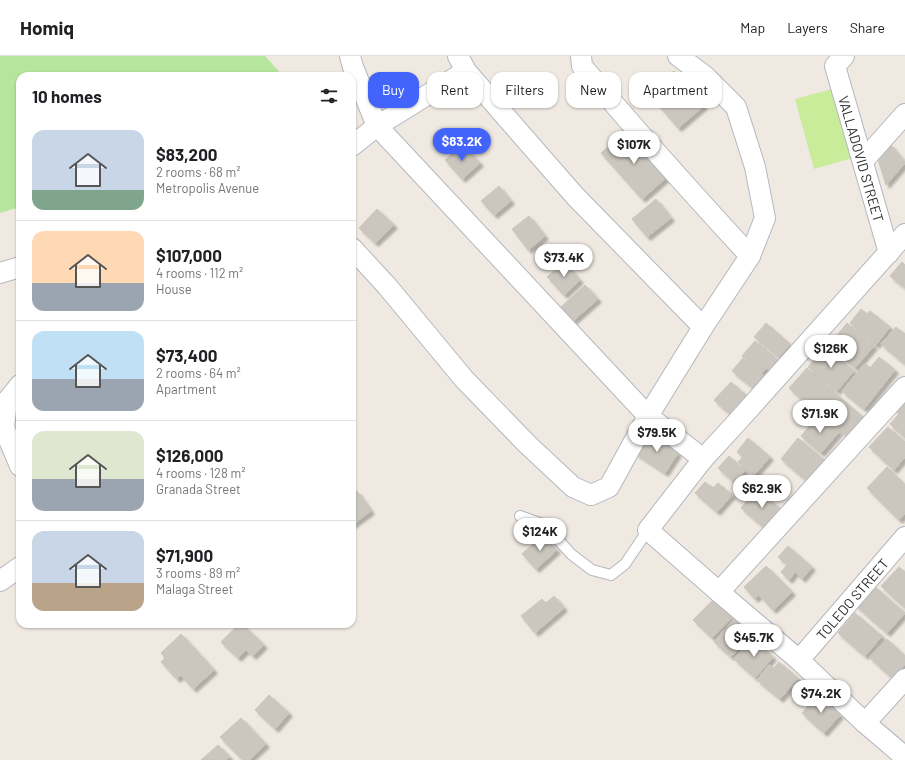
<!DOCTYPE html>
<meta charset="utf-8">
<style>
body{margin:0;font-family:Barlow,sans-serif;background:#f6f6f6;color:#202124;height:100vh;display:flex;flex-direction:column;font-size:15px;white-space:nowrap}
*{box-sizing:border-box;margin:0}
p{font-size:13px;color:#757577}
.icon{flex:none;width:22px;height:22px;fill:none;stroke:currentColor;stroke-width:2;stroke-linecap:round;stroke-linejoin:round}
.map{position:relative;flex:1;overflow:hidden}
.drawer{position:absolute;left:16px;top:16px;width:340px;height:556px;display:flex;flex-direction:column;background:#fff;border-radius:12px;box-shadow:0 1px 3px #0004}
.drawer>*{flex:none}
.banner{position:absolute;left:368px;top:16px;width:380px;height:36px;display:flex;gap:8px}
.price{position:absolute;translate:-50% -34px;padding:0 9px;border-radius:14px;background:#fff;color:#222;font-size:13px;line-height:26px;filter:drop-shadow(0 1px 2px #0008)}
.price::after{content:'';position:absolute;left:50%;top:24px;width:12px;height:9px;margin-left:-6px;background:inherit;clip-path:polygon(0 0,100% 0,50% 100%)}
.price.on{background:#4264fb;color:#fff}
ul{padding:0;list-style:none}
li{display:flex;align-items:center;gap:12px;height:100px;padding:0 16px}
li+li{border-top:1px solid #e0e0e0}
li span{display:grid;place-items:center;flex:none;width:112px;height:80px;border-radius:12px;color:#555}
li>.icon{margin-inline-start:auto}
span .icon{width:48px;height:48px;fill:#fffc;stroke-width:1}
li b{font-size:17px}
h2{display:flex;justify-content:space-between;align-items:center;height:48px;padding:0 16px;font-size:17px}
.chip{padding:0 14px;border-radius:12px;background:#fff;box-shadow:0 1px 3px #0004;font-size:14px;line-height:36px}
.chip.on{background:#4264fb;color:#fff}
header{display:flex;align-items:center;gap:24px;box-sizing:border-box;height:56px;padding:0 20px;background:#fff;border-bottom:1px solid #e0e0e0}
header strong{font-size:19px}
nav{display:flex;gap:22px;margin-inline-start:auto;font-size:14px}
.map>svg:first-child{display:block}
.green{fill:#b6e59e}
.pitch{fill:#c9ec9a}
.building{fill:#cbc7bf;stroke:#cbc5ba;filter:url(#shadow)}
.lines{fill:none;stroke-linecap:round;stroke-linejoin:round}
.lane-casing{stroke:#b4b7c1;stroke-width:12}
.street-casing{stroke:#b4b7c1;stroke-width:22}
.lane{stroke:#fff;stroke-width:10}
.street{stroke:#fff;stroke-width:20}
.labels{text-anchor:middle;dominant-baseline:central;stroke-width:3.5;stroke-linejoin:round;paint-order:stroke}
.street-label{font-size:14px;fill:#2e2e2e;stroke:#fff}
</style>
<header>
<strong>Homiq</strong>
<nav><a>Map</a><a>Layers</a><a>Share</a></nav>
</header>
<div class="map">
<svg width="905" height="704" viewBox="0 0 905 704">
<defs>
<filter id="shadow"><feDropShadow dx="3.5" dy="3.5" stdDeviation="1" flood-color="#0004"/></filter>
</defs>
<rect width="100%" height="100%" fill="#efe9e1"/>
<polygon class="green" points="0,0 265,0 283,20 20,20 20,151 0,157"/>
<polygon class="pitch" points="836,32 856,101 814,113 795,43"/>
<g class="building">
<polygon points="674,15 704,50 678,72 648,37"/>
<polygon points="627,75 667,121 642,143 601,97"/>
<polygon points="462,88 480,107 462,123 445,104"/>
<polygon points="890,88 905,106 905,107 886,129 877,100"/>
<polygon points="499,130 511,145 494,159 481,145"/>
<polygon points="656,143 671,162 647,181 632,163"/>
<polygon points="377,153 394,169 375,187 359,172"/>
<polygon points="529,160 545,180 528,194 512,173"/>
<polygon points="564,206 580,224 564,239 547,221"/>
<polygon points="902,206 905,209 905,232 890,220"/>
<polygon points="585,229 598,243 573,265 561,251"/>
<polygon points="861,253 867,258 870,255 890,271 876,289 850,267"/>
<polygon points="766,267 790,288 779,301 754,281"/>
<polygon points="847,267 874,290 855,312 829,289"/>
<polygon points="896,271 905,278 905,308 881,288"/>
<polygon points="755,285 779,305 770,315 766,312 762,317 742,300"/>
<polygon points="826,291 854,315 837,335 808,311"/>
<polygon points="879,301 895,314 864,353 842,335 865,307 870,312"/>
<polygon points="743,302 765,321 755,333 732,315"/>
<polygon points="807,312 834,336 815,356 789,332"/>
<polygon points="731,326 747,340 730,358 714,344"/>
<polygon points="835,337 863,361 846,380 819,355"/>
<polygon points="905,343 905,382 890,368 899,358 894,353"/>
<polygon points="819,359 839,376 821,397 801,380"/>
<polygon points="888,371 905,386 905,401 894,414 869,391"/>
<polygon points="649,377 678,397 665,417 635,397"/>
<polygon points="748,382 770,401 754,419 738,406 743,401 737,396"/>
<polygon points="798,382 824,404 807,425 781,403"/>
<polygon points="729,400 745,414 735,427 718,412"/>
<polygon points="887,411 905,429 905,458 899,464 867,432"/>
<polygon points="705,426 713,432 718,427 732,439 717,456 695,437"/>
<polygon points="757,433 782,454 766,473 741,452"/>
<polygon points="357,435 371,455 352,469 352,438"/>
<polygon points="543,479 557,494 536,513 522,498"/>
<polygon points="788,490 812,511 802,523 795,516 789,524 781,516 787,509 778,501"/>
<polygon points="766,510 792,536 773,554 759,539 755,543 744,531"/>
<polygon points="899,511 905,516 905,552 881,530"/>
<polygon points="874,530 905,557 887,577 856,550"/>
<polygon points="554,540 564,552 535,577 521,560 542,543 546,547"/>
<polygon points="713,544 732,562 712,582 693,564"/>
<polygon points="855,557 882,580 865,600 838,577"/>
<polygon points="734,563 743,570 740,573 749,582 731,601 714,586"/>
<polygon points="239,568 242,568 264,589 253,600 246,594 238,602 221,586"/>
<polygon points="181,578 214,614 193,633 181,619 177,623 161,606 165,602 161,597"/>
<polygon points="752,582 773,601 755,622 734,603"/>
<polygon points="887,583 905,600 905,608 892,622 869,601"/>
<polygon points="779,606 798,622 780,643 757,624 769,609 774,612"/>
<polygon points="269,639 289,657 275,673 255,654"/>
<polygon points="818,639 840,659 824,677 802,657"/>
<polygon points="241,662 266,688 249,704 243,704 220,681"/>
<polygon points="218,689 230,701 226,703 227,704 201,704"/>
</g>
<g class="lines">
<defs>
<polyline id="lane" points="520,460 545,469 571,498 592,514 611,519 625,508 648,474"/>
<g id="street">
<polyline points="350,0 353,11 377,70 648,360 703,403"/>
<polyline points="458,0 466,15 575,140 703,271"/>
<path d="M581,0L582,10C636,75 693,138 750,200"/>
<path id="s1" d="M844,0L835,10L889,197"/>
<polyline points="352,90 377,70 466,15"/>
<polyline points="863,105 905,58"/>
<polyline points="905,178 738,365 703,403 648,474 719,536 799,604 865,667 905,701"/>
<polyline points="352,192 387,230 464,323 527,388 573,431 591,439 609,431 648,360 703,271 750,200 765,162 755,111 736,51 705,20 678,0"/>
<polyline points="0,217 20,211"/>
<polyline points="20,329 7,345 4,372 20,410"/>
<polyline points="0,525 20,511"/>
<polyline points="719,536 905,331"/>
<path id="s2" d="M799,604L905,481"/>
<polyline points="865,667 905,623"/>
</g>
</defs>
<use href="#lane" class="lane-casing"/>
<use href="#street" class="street-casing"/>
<use href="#lane" class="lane"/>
<use href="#street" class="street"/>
</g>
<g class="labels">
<g class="street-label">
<text stroke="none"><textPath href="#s1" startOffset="110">VALLADOVID STREET</textPath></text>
<text stroke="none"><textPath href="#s2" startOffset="81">TOLEDO STREET</textPath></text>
</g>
</g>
</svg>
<b class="price on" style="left:462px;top:106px">$83.2K</b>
<b class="price" style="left:634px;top:109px">$107K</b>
<b class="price" style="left:564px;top:222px">$73.4K</b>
<b class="price" style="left:831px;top:313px">$126K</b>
<b class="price" style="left:820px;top:378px">$71.9K</b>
<b class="price" style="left:657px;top:397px">$79.5K</b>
<b class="price" style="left:762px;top:453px">$62.9K</b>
<b class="price" style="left:540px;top:496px">$124K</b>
<b class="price" style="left:754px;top:602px">$45.7K</b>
<b class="price" style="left:821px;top:658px">$74.2K</b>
<div class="banner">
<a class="chip on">Buy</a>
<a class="chip">Rent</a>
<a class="chip">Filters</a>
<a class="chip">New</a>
<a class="chip">Apartment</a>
</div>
<section class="drawer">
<h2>10 homes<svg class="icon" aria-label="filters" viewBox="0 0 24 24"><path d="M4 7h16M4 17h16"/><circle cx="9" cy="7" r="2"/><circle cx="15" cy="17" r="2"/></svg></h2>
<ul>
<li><span style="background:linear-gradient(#c9d6e8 75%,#7fa58c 0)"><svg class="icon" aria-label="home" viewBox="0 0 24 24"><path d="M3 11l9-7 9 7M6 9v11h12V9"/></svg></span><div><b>$83,200</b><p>2 rooms · 68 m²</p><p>Metropolis Avenue</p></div></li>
<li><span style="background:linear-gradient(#ffd9b3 65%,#9aa5b1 0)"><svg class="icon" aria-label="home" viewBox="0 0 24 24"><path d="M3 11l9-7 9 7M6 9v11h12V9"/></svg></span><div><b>$107,000</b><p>4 rooms · 112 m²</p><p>House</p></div></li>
<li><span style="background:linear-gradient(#bfe0f5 60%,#9aa5b1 0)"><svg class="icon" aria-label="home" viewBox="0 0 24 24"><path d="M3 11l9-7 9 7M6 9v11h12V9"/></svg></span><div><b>$73,400</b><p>2 rooms · 64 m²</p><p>Apartment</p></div></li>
<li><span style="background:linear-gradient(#dfe7d0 60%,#9aa5b1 0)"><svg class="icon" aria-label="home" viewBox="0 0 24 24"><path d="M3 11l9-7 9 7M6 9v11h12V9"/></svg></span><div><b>$126,000</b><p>4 rooms · 128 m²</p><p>Granada Street</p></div></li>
<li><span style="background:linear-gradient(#c9d6e8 65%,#b9a48a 0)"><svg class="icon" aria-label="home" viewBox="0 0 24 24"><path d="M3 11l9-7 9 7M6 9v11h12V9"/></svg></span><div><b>$71,900</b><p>3 rooms · 89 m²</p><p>Malaga Street</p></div></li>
</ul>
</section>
</div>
